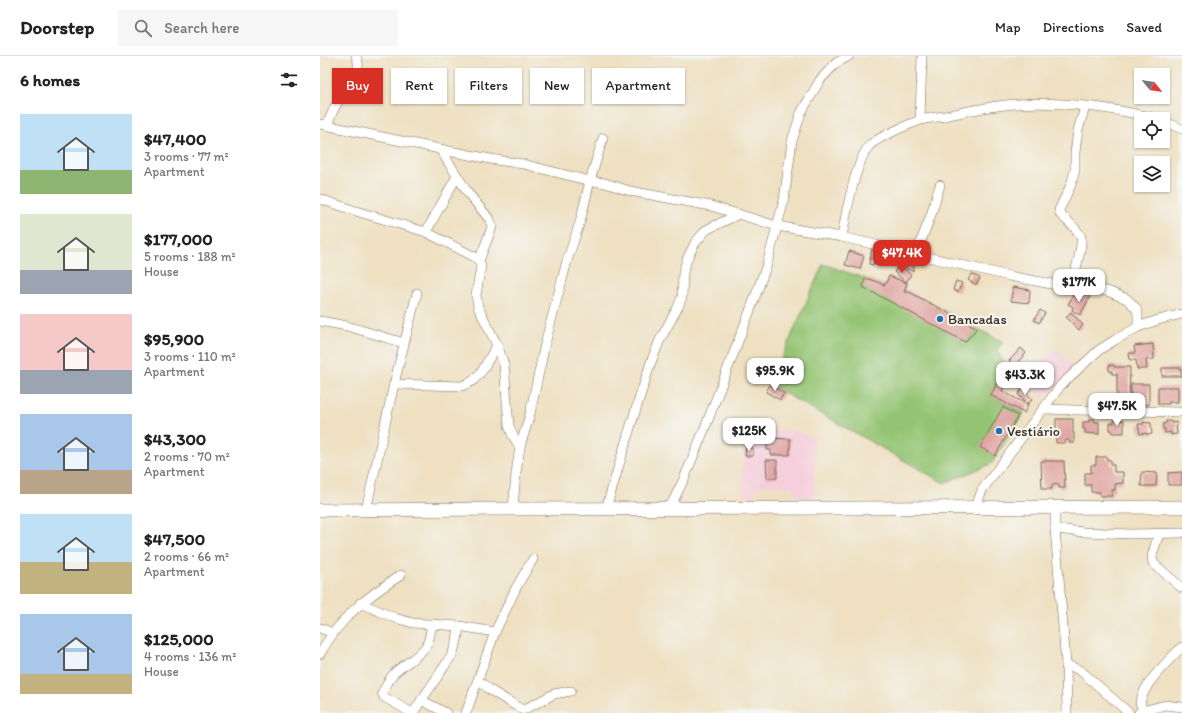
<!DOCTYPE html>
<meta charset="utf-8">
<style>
body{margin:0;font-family:Itim,sans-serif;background:#f6f6f6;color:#222;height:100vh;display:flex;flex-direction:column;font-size:15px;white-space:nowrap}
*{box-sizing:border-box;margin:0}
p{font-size:13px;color:#767676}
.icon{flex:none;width:22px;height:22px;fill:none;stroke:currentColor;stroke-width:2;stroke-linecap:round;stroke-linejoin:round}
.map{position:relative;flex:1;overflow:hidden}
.sheet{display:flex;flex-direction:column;background:#fff;width:320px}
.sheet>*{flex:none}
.guide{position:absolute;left:12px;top:12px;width:380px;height:36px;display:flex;gap:8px}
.needle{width:26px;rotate:120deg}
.buttons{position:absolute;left:814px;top:12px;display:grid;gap:8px}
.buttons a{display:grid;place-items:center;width:36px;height:36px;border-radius:0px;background:#fff;box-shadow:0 1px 3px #0004;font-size:20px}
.price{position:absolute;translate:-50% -34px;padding:0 9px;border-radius:8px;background:#fff;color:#222;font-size:13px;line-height:26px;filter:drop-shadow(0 1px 2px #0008)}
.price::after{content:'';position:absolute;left:50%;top:24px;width:12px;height:9px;margin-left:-6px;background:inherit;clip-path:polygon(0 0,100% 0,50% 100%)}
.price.on{background:#d93025;color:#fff}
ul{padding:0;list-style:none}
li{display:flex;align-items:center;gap:12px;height:100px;padding:0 20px}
li span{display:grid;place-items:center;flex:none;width:112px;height:80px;border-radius:0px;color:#555}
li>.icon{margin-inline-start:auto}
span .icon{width:48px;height:48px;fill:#fffc;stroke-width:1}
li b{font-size:17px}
h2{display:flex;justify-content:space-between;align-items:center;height:48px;padding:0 20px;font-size:17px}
.chip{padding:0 14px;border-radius:0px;background:#fff;box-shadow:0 1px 3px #0004;font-size:14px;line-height:36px}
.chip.on{background:#d93025;color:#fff}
header{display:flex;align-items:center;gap:24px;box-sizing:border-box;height:56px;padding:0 20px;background:#fff;border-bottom:1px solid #e0e0e0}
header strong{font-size:19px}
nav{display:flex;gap:22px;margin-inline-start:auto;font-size:14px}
.search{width:280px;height:36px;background:#f6f6f6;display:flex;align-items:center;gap:10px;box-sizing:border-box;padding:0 14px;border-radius:0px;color:#767676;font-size:15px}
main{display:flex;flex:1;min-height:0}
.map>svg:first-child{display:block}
.built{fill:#f5cfdb}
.green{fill:#94c473;stroke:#687748}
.building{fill:#e1a7a4}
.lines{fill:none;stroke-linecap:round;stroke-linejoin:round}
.street-casing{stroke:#7a6a57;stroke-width:10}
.secondary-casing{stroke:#7a6a57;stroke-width:14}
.street{stroke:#fff;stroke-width:9}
.secondary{stroke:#fff;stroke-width:13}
.poi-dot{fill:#1f6fb2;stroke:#f6f6f2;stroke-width:1.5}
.labels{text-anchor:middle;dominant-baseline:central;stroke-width:4;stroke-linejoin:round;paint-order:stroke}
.poi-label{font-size:14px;fill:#3b2a1e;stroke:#f6f6f2;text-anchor:start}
</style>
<header>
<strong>Doorstep</strong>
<div class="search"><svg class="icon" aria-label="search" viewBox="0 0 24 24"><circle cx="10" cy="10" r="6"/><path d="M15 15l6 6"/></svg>Search here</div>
<nav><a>Map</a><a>Directions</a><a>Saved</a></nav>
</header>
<main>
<section class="sheet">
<h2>6 homes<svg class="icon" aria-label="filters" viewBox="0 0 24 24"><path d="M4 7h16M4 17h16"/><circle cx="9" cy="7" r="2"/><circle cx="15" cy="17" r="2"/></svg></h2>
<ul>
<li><span style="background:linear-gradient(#bfe0f5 70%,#8fb573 0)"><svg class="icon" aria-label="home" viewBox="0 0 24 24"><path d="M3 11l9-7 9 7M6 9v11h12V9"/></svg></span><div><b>$47,400</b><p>3 rooms · 77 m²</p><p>Apartment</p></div></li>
<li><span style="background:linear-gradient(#dfe7d0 70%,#9aa5b1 0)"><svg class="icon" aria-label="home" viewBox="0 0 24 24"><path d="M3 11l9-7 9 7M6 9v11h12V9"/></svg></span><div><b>$177,000</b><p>5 rooms · 188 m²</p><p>House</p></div></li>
<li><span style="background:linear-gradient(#f6c9c9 70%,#9aa5b1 0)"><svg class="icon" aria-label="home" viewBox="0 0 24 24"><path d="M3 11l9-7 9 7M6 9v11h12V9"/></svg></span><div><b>$95,900</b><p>3 rooms · 110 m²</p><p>Apartment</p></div></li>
<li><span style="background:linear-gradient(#a9c7e8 70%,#b9a48a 0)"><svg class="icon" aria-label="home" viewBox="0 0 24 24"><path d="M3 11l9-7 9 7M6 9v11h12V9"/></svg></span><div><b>$43,300</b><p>2 rooms · 70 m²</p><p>Apartment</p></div></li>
<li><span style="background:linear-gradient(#bfe0f5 60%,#c2b280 0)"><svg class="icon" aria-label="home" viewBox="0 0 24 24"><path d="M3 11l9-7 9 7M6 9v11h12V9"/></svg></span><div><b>$47,500</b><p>2 rooms · 66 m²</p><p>Apartment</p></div></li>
<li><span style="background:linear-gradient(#a9c7e8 75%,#c2b280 0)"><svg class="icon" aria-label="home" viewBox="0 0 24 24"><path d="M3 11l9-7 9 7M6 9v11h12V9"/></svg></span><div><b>$125,000</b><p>4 rooms · 136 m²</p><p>House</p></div></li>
</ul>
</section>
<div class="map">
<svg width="862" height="657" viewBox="0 0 862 657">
<rect width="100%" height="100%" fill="#f6f6f2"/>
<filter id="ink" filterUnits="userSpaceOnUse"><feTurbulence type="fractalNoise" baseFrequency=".025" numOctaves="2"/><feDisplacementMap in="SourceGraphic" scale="8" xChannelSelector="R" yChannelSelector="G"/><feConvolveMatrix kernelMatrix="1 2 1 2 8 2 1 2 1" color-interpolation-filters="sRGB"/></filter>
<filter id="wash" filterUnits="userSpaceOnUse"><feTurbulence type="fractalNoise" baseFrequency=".012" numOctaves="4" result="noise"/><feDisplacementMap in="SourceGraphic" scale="16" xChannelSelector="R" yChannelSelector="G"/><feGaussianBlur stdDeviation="0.9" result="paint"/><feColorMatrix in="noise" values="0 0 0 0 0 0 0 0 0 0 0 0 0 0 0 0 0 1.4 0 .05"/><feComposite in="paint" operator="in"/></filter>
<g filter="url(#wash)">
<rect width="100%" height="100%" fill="#eee0c1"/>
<g class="built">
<polygon points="735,292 754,312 723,342 710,328 718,321 711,314"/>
<polygon points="424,374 476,375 495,382 494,442 477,443 473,431 439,429 435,440 422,440"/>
</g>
<polygon class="green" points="503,208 584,236 587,235 683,286 677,294 686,310 671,339 704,357 671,408 624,427 450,329"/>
<g id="blocks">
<g class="building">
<polygon points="552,193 557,194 553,209 549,208"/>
<polygon points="529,195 544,200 540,213 525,209"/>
<polygon points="588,205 595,207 593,215 586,213"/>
<polygon points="579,209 591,219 586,226 574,216"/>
<polygon points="652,218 660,222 656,229 648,224"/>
<polygon points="569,220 587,227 584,236 589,236 657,272 645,286 543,231 545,223 549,223 565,229"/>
<polygon points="636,225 642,227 638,236 633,234"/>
<polygon points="693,231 710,234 709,247 691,245"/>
<polygon points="755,237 760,240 762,237 770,241 760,259 752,254 753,251 748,248"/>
<polygon points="720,254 725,257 719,267 714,264"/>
<polygon points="751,256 763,269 759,274 746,261"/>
<polygon points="833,288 834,303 826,304 827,313 817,313 816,304 810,304 809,297 815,297 814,290"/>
<polygon points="701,292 706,297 694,310 689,305"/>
<polygon points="789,309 794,309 794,311 810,311 809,351 800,350 800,342 797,342 797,318 792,318 792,315 789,315"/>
<rect x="842" y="312" width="19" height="8"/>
<polygon points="693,315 705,328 700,333 688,320"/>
<polygon points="679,323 686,326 682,335 708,349 704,357 671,339"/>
<polygon points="811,328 829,328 829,349 814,348 814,344 811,344"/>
<polygon points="450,329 464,337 460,344 446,336"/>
<polygon points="838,331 858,331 858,346 849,346 849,348 838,348"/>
<polygon points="703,333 712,343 708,348 698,338"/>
<polygon points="683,351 698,360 675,400 660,391"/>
<polygon points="736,363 753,363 753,377 754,377 754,387 749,387 749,384 746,384 745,387 736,387"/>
<polygon points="769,363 774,363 775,366 779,366 779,378 765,377 765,373 763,373 763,366 769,366"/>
<polygon points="794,364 804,365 804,377 792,377 792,374 790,374 790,367 794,367"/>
<polygon points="846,365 851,365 851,367 856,366 857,378 851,379 851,376 845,377 845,373 843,373 843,368 846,367"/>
<polygon points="823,366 831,367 832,378 827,379 827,377 820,378 818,368 824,368"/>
<rect x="424" y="374" width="23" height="7"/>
<polygon points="447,382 470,383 470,399 451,399 451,394 447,394"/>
<polygon points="426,392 433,392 433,400 425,400"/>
<polygon points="776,401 787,401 787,404 791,404 791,409 794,409 794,416 803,416 803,427 795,428 795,434 792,434 792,440 780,440 780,436 771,436 771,429 765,429 765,417 771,417 771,409 776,409"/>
<polygon points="446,404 457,404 457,422 447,422"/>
<polygon points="721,405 744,405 745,432 739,432 739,428 732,429 732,433 722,433"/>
<polygon points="822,416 837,417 836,430 821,430"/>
<polygon points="862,416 862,429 848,429 848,417"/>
</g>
</g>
</g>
<g filter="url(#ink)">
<use href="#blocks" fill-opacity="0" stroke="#7a6a57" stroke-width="1"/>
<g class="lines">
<defs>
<g id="street">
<polyline points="600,64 602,0"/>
<polyline points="843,65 862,73"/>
<polyline points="0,68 134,96 176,104 203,108 270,125 285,127 310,135 391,150 457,170 522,181 689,220 737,229 787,235 807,243 816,252 818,258 818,271"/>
<path d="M7,69C10,62 13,54 17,47C25,33 45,16 36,0"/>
<polyline points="120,93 148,137 170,164 172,171 159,205"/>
<polyline points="0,143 39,156 106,176 155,201 159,205 161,210 156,239 158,251 177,289 184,308 189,370 193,380 200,391"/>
<polyline points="106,176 137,120"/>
<path d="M522,181C525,161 536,103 550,89C559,81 589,68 601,64C609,62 617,61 625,60C649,55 673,49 697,48C742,45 795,52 838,63"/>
<polyline points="596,198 611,159 620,129"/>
<path d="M751,231C754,219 763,192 761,181C758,173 748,166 742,160L740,158L739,154L751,129L755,114V96L758,74L765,51"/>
<polyline points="0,265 27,270 84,287"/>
<polyline points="74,328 142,330 153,325 162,315 177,289"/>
<polyline points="723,353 756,354 862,356"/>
<polyline points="656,451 662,434 741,329 779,294 795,284 818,271 838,264 862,258"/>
<polyline points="735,452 735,473 746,608 747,657"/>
<polyline points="193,453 196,417 200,391 210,358 225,288 247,205 260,166 270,125 283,82"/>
<polyline points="286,453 309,375 331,306 340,284 358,251 362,241 363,217 367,203 375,187 386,174 419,158"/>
<polyline points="349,453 364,423 386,369 431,252 447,208 464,144 472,85 481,57 500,24 516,7 529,0"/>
<polyline points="46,454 74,328 97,237"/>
<polyline points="735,473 763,476 810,478 862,477"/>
<polyline points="839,477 832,500 833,507 862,532"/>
<polyline points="40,547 75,562 93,567 139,570 175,576"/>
<polyline points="0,572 13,577"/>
<path d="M0,598C19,562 48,540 81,519"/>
<polyline points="746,608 761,615 809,657"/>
<polyline points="158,624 170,634 203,654 234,638 251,635"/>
<polyline points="101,644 126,657"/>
<path d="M92,657L64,641C61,637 63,635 66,630C69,624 73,617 79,613C88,606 99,600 106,590C110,584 110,576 112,569"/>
<polyline points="93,657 132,599 137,585 139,570"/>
<polyline points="146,657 175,576 197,530 213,503"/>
<path d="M819,657L823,655L820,647C824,627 847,606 862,591"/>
<polyline points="823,657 823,655 845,649 862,651"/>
</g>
<polyline id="secondary" points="0,454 193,453 862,451"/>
</defs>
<use href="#street" class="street-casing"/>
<use href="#secondary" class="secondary-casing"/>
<use href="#street" class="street"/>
<use href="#secondary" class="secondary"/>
</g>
</g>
<g class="poi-dot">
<circle cx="620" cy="263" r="4"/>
<circle cx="679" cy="375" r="4"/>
</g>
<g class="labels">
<g class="poi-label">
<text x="628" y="263">Bancadas</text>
<text x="687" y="375">Vestiário</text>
</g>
</g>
</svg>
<div class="buttons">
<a><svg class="needle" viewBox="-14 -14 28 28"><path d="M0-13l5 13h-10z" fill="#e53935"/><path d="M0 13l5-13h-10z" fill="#767676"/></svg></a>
<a><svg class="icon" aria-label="locate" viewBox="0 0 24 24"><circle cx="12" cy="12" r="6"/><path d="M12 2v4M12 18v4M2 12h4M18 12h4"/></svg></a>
<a><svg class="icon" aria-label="layers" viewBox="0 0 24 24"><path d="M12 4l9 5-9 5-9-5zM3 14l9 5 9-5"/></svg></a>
</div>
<b class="price on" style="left:582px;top:218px">$47.4K</b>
<b class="price" style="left:759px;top:247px">$177K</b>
<b class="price" style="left:455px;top:336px">$95.9K</b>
<b class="price" style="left:705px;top:340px">$43.3K</b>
<b class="price" style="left:797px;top:371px">$47.5K</b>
<b class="price" style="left:429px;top:396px">$125K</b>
<div class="guide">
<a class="chip on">Buy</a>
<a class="chip">Rent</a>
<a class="chip">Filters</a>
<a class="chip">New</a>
<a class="chip">Apartment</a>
</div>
</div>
</main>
